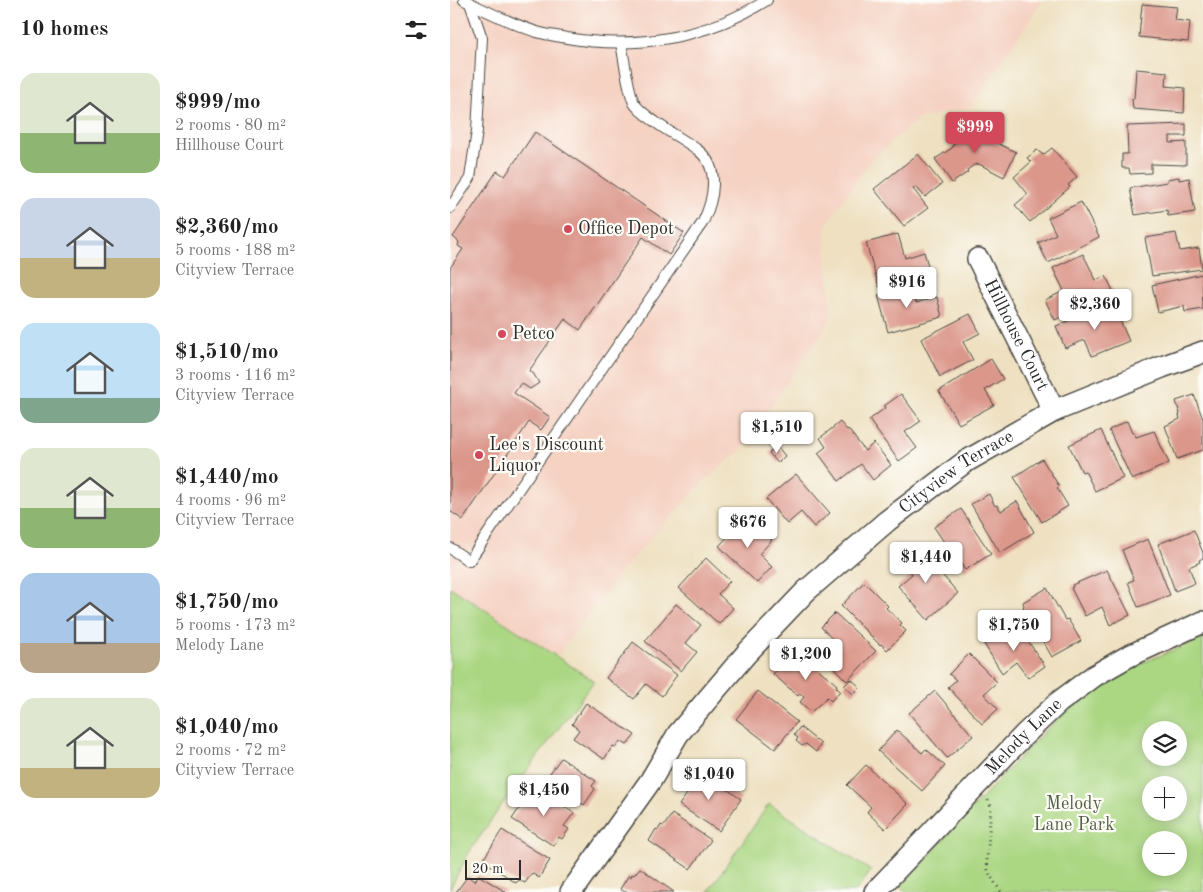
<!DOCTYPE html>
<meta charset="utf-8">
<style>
body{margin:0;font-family:"Old Standard TT",serif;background:#f6f6f6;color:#222;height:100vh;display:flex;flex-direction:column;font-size:19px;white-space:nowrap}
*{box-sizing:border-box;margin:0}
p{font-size:16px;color:#767676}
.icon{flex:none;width:28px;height:28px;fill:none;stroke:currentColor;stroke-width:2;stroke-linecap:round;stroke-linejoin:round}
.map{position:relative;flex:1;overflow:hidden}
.drawer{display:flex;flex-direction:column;background:#fff;width:450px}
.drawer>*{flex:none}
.tools{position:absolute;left:692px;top:721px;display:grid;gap:10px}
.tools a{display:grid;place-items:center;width:45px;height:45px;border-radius:50%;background:#fff;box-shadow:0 2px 12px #0003;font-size:25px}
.scale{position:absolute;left:15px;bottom:12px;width:56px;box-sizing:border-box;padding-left:5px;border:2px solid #2b2b2b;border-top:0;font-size:14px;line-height:18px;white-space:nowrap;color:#2b2b2b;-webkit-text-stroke:4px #fdfcf7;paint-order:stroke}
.price{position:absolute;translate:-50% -42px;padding:0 11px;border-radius:5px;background:#fff;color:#222;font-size:16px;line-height:32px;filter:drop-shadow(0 1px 2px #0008)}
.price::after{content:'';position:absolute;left:50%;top:30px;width:15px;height:11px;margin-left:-8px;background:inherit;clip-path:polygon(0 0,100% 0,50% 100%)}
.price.active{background:#d1495b;color:#fff}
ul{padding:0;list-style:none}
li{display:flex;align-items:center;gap:15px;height:125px;padding:0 20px}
li span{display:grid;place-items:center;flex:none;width:140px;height:100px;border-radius:15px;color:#555}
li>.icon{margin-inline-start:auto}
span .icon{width:60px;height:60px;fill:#fffc;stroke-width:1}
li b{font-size:21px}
h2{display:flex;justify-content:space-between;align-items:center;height:60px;padding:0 20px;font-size:21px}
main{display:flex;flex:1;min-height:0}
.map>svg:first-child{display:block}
.built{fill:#f5d2c2}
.green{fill:#abd783;stroke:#6b8157;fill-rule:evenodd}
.building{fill:#dc978b}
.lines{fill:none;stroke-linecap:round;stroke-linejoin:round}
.lane-casing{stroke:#484641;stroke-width:12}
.street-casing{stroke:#484641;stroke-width:24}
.path{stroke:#484641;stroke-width:3;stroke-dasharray:1 4;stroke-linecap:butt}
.lane{stroke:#fff;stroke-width:10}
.street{stroke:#fff;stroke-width:21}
.poi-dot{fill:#d1495b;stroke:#fdfcf7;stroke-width:2}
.labels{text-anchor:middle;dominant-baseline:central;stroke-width:4.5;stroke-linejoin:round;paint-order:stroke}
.poi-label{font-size:18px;fill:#2b2b2b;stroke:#fdfcf7;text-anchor:start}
.street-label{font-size:18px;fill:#2b2b2b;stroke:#fdfcf7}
.park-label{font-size:18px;fill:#515f45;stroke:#fdfcf7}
</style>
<main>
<section class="drawer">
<h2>10 homes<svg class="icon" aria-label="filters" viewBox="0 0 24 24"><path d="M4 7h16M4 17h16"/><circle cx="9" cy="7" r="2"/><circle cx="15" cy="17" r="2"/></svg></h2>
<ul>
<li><span style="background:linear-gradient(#dfe7d0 60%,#8fb573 0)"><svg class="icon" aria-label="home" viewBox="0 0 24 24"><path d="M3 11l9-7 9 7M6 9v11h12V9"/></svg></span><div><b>$999/mo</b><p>2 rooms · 80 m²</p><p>Hillhouse Court</p></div></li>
<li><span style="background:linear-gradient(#c9d6e8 60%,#c2b280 0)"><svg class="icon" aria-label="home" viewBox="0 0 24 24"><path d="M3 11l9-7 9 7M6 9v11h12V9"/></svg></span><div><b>$2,360/mo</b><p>5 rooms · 188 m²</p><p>Cityview Terrace</p></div></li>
<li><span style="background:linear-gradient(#bfe0f5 75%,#7fa58c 0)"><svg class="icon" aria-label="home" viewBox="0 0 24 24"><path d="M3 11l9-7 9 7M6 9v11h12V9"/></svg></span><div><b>$1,510/mo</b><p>3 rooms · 116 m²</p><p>Cityview Terrace</p></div></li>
<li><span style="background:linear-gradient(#dfe7d0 60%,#8fb573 0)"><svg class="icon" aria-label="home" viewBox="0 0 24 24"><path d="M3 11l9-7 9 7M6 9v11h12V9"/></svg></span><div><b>$1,440/mo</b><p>4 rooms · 96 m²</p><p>Cityview Terrace</p></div></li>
<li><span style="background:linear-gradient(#a9c7e8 70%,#b9a48a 0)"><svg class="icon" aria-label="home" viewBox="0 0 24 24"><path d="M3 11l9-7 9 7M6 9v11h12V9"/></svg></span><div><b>$1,750/mo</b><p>5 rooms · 173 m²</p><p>Melody Lane</p></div></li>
<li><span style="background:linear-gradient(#dfe7d0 70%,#c2b280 0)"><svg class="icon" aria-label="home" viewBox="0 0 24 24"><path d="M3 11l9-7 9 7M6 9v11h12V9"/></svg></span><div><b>$1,040/mo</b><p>2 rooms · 72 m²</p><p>Cityview Terrace</p></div></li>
</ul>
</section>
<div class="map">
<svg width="753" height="892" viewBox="0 0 753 892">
<rect width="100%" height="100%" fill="#fdfcf7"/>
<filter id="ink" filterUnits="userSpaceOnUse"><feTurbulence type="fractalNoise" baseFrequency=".02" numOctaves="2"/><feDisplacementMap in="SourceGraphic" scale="10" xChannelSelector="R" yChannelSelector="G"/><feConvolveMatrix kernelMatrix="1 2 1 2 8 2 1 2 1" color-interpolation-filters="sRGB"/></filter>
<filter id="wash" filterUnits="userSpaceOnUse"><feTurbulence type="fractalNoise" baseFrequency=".0096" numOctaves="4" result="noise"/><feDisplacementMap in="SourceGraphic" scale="20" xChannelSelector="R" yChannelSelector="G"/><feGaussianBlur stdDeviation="1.12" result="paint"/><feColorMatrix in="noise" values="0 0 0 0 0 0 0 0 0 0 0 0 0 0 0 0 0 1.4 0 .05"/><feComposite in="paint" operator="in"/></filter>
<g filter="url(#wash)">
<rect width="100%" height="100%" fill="#eee0c0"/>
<polygon class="built" points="0,0 593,0 521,107 468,119 421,160 374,228 381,308 380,322 300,435 291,450 252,483 169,574 107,656 0,587"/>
<g class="green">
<polygon points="0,587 144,681 53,803 18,854 0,889"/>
<path d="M753,638V892H457L450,887L579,747L614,713L646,690L687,665ZM701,730H729V758H701ZM701,785H729V812H701ZM701,840H729V868H701Z"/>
<polygon points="319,804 421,871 405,892 258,892"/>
</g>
<g id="blocks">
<g class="building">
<polygon points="692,4 727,7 725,20 740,22 738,42 689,37"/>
<polygon points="686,69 717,72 716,86 735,88 734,113 683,109 682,99 684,99"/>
<polygon points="532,124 542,135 540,140 566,152 554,177 529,164 524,165 517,170 518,172 502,183 485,159 502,148 513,126"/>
<polygon points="736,124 736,136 720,136 720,143 736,142 736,165 701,164 701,173 680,174 679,168 672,168 672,154 678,154 677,126"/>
<polygon points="85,132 234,233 219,255 193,237 130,330 115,319 79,371 83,373 89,383 80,389 71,383 64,393 100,417 91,430 79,422 13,520 0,511 0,268 13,249 8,246 9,242 3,237 47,171 55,176"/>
<polygon points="602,148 627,177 618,185 620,187 580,222 565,205 578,194 564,177 581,162 577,158 587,150 593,155"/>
<polygon points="468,154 492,184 475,197 466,187 463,189 478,208 454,226 424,189"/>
<polygon points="729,177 729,180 739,178 745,212 718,216 717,210 685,215 680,188 717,182 717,179"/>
<polygon points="631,202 649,237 598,263 588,243 606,234 598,218"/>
<polygon points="726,233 730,251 749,248 752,269 702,276 695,238"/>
<polygon points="448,234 455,258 474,252 480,272 429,287 416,243"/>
<polygon points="633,254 646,280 656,276 663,291 605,320 595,300 614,291 603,268"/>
<polygon points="752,274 753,309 735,312 734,306 708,312 702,285"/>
<polygon points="462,286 466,303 487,297 492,317 438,332 428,295"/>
<polygon points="663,304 679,341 642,356 635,340 615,348 606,326 630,316 631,318"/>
<polygon points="520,314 530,333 513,342 523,360 490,377 471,339"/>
<polygon points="541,359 553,379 535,390 544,405 509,424 489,391"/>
<polygon points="451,394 471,421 455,432 467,448 449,461 419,420 435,408 434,406"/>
<polygon points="744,395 753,419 753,450 727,459 715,426 730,419 729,415 730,414 726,401"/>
<polygon points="677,421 682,433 684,433 686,437 704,431 719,463 682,480 659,430"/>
<polygon points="390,422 397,430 398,429 415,451 424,443 441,465 423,480 411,464 389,481 368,453 376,447 370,438"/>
<polygon points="651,430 673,478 645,491 635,471 632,472 619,445"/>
<polygon points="327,446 335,456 328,463 319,453"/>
<polygon points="592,459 609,486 607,488 618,506 592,522 564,477"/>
<polygon points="346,474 380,513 364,527 351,512 337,524 316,499"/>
<polygon points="539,494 545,506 547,505 551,511 567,501 584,532 550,553 521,504"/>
<polygon points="511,509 541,554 515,570 504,553 502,554 484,527"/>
<polygon points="297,516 322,540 309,554 322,567 307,583 269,546"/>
<polygon points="744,530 753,553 753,558 749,560 750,562 739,567 745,583 725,591 708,544"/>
<polygon points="698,539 720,595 688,607 678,582 684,580 672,550"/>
<polygon points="466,545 508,593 478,620 448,586 462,574 451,558"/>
<polygon points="256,558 280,581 268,594 283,608 269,624 229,588"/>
<polygon points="657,570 680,615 660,625 652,607 635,616 621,588 623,587 622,585"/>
<polygon points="414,582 438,606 436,608 452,623 450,625 456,631 437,650 431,644 430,645 391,606"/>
<polygon points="597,588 615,620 618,619 631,641 602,657 573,607 574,606 573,602"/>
<polygon points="226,604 251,625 236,643 247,652 231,671 195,641"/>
<polygon points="385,613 426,651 397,681 372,656 385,642 371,627"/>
<polygon points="567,625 595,666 578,678 566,662 552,673 534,644 558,628 560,630"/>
<polygon points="183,642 227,675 212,696 196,684 184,699 156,678"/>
<polygon points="345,649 387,685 386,687 390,691 381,701 377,697 361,712 350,702 354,697 350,693 348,696 323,674"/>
<polygon points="519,654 547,682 534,694 548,709 532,724 498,687 506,680 499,674"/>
<polygon points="401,679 410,687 403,694 394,686"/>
<polygon points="308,691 347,722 325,749 286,719"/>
<polygon points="485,691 523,736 497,758 459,713"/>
<polygon points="136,703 185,735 177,745 170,741 166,747 163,746 154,759 123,738 129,730 122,724"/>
<polygon points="350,727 371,744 366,752 356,744 352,746 346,741 348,738 344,735"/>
<polygon points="447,730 472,753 476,749 495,766 472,791 428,751"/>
<polygon points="111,758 146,781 142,786 145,789 134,805 95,780"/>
<polygon points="416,765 458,804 435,829 417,812 421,807 397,785"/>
<polygon points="249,770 291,799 269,831 229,805 239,791 234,788"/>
<polygon points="84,787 124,813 114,826 119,829 112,839 109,837 104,846 62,819"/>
<polygon points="222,814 261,840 240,869 199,841 206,829 208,830 211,825 214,826"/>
<polygon points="52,830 100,860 89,878 82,873 75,883 69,880 66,883 33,860"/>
<polygon points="190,868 224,892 175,892 170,889 179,875 181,877 182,874 184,875"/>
<polygon points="28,875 56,892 6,892 18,876 25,882"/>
</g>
</g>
</g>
<g filter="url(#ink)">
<use href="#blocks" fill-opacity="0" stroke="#484641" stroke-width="1"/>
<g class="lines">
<defs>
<g id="lane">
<path d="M14,0C36,11 64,25 87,32C97,35 107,36 117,38C186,50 257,38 317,0"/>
<polyline points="0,208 20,178 27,131 32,38 20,3"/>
<path d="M0,548L19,561L253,222C263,201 271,169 249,151C235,140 218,132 204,121C197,116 188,110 184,103C178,90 174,58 171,43"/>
</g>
<g id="street">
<path id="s1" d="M528,259L604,411"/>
<path id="s2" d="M121,892L201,780L228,734L296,654L356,591L437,521L515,462L604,411L712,367L753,352"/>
<path id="s3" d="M425,892L574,735L609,702L644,676L677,657L753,622"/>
</g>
</defs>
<use href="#lane" class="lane-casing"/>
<use href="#street" class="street-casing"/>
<polyline class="path" points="538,800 541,807 537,859 538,872 551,892"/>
<use href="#lane" class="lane"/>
<use href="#street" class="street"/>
</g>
</g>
<g class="poi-dot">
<circle cx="118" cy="229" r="5"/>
<circle cx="52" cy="334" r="5"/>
<circle cx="29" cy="455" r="5"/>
</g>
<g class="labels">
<g class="poi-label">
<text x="128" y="229">Office Depot</text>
<text x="62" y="334">Petco</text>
<text x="39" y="445">Lee's Discount<tspan x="39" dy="21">Liquor</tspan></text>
</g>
<g class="street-label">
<text stroke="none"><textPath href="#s1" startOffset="85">Hillhouse Court</textPath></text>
<text stroke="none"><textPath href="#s2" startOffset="575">Cityview Terrace</textPath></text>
<text stroke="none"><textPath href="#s3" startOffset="215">Melody Lane</textPath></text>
</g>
<g class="park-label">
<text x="624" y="804">Melody<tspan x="624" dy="21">Lane Park</tspan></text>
</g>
</g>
</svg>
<div class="tools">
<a><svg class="icon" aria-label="layers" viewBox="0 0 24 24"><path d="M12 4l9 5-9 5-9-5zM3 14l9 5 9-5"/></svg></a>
<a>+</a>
<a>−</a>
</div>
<div class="scale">20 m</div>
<b class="price active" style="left:525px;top:154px">$999</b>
<b class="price" style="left:457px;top:309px">$916</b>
<b class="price" style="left:645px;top:331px">$2,360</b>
<b class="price" style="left:327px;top:454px">$1,510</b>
<b class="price" style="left:298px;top:549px">$676</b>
<b class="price" style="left:476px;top:584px">$1,440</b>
<b class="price" style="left:564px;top:652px">$1,750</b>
<b class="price" style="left:356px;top:681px">$1,200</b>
<b class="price" style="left:259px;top:801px">$1,040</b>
<b class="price" style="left:94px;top:817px">$1,450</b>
</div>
</main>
